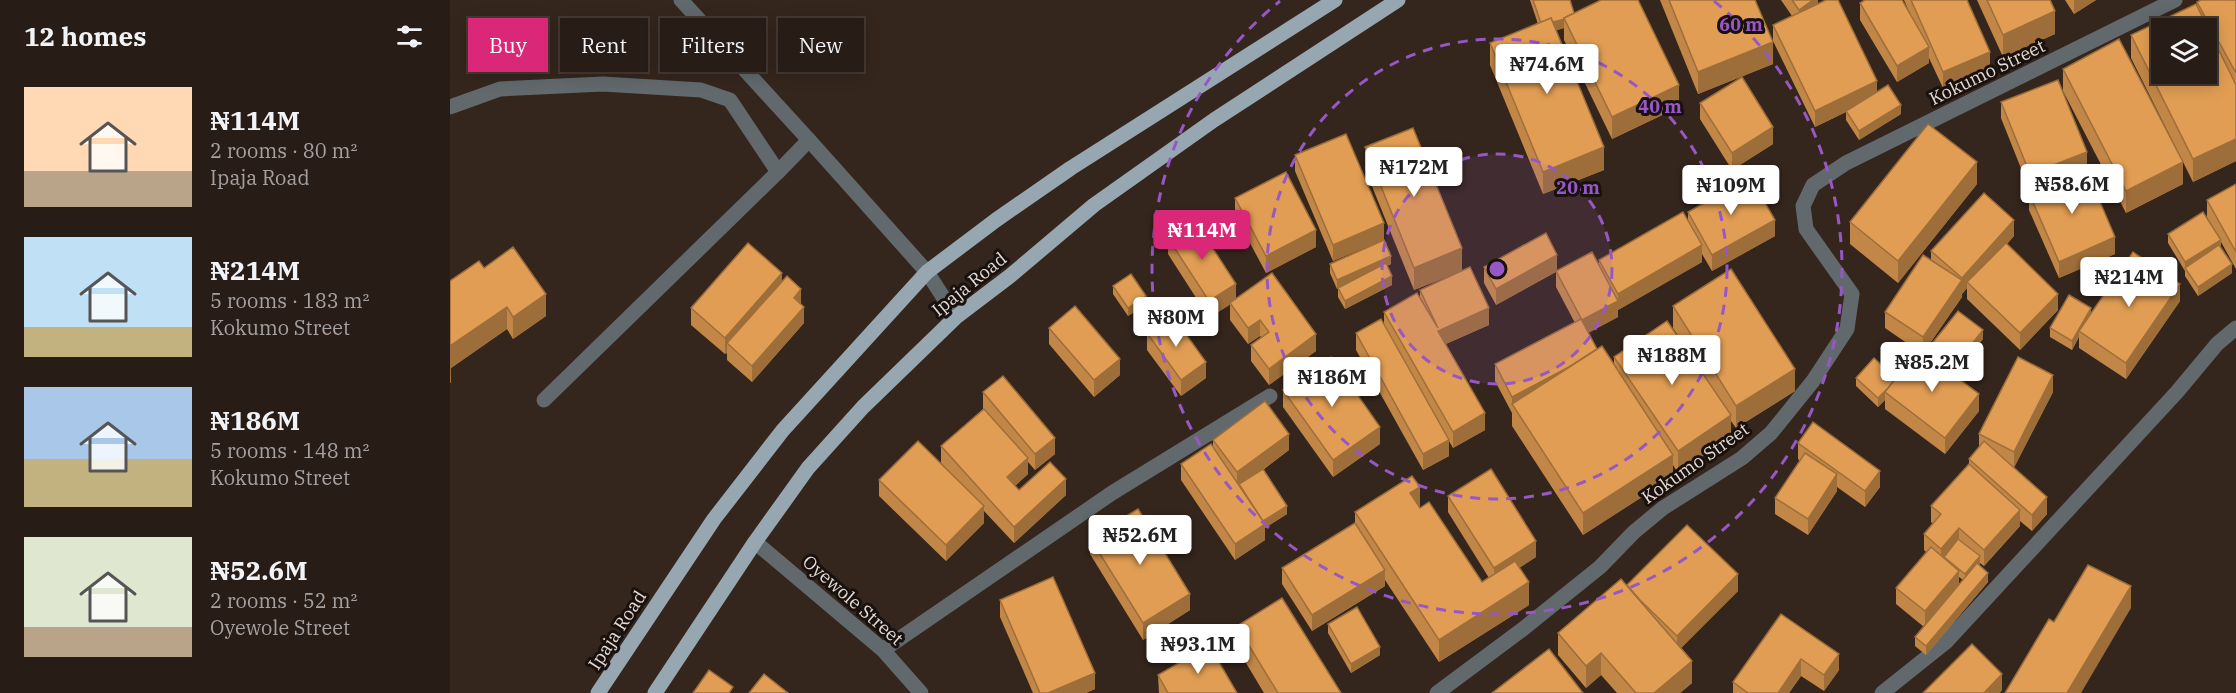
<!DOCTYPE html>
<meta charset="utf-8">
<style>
body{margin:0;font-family:"IBM Plex Serif",serif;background:#30251f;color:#f1f3f6;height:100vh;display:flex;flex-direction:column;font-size:22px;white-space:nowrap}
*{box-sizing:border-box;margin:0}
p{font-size:20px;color:#a5a1a1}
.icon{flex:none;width:33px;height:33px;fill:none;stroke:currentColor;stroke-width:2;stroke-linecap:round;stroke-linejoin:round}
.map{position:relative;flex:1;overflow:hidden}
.drawer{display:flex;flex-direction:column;background:#281c16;width:450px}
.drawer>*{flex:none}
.hud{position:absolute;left:18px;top:18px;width:570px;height:54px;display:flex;gap:12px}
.tools{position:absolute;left:1701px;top:18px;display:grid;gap:12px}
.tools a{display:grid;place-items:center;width:66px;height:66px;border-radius:0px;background:#281c16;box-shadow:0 3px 15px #0003,0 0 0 2px #443a35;font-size:30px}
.price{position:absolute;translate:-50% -51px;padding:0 14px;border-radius:6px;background:#fff;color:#222;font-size:20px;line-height:39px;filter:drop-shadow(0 2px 3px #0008)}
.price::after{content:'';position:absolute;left:50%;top:36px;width:18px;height:14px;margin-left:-9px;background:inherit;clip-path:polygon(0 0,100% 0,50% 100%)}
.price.on{background:#db2777;color:#fff}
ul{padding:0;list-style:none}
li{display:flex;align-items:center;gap:18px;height:150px;padding:0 24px}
li span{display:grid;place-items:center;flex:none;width:168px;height:120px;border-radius:0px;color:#555}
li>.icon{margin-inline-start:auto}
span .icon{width:72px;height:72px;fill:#fffc;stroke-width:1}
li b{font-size:26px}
h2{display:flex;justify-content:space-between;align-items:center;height:72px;padding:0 24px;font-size:26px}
.pill{padding:0 21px;border-radius:0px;background:#281c16;box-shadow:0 3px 15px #0003,0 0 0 2px #443a35;font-size:21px;line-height:54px}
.pill.on{background:#db2777;color:#fff}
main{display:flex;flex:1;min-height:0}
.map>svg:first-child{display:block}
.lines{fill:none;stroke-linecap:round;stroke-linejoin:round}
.minor{stroke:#61696d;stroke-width:15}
.major{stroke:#96a7b1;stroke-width:15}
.wall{fill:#c28747;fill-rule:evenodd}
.shaded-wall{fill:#9e6e3a}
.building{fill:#e19d53;stroke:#9e6e3a;stroke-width:1.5;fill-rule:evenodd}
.ring{fill:none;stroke:#9658c4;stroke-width:3;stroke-dasharray:10 8}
.labels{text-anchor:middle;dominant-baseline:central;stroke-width:6;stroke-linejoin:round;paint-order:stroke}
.street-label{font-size:18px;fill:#e5dad4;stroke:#18110d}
.centre{fill:#9658c4;stroke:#18110d;stroke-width:3}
.ring-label{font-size:18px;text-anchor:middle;font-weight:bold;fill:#9658c4;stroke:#18110d;stroke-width:6;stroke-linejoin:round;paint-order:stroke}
</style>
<main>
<section class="drawer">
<h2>12 homes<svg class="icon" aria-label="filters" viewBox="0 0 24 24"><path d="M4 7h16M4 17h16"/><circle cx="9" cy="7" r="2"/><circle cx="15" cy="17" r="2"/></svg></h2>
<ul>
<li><span style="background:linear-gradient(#ffd9b3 70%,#b9a48a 0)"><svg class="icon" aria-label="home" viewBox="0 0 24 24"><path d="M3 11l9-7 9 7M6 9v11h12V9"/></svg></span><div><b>₦114M</b><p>2 rooms · 80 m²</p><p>Ipaja Road</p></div></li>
<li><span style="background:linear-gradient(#bfe0f5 75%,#c2b280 0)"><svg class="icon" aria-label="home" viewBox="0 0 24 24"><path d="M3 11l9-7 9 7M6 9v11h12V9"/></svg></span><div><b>₦214M</b><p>5 rooms · 183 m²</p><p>Kokumo Street</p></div></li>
<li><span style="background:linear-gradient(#a9c7e8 60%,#c2b280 0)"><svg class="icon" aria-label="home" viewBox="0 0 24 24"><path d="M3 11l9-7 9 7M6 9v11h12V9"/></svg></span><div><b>₦186M</b><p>5 rooms · 148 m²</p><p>Kokumo Street</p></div></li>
<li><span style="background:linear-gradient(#dfe7d0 75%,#b9a48a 0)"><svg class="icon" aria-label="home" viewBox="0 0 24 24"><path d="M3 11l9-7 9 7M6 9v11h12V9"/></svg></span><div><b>₦52.6M</b><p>2 rooms · 52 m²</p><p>Oyewole Street</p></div></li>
</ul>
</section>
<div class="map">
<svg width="1786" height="693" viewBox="0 0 1786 693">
<rect width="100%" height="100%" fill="#35261d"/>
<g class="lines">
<g class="minor">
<polyline points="231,0 359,140 477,272 506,317"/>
<polyline points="0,107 50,89 153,84 251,90 280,100 328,172 359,140"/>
<polyline points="94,400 328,172"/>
<polyline points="305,542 433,650 471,693"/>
<polyline points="433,650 662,493 820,396"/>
<polyline points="987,693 1073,629 1150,567 1184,532 1213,508 1292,458 1321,433 1363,381 1397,329 1402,294 1356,229 1353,206 1363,185 1396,163 1725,0"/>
<polyline points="1432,693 1496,642 1727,392 1767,344 1786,328"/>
</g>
<g class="major">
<polyline points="148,693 264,519 333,430 477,272 546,220 621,168 885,0"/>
<polyline points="205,693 305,542 358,468 413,407 506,317 560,276 644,205 764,120 948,0"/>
</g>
</g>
<g class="wall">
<polygon points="1080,0 1120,0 1124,13 1229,107 1162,139 1114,40 1114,28 1106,30 1154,170 1093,194 1040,65 1040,43 1088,24"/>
<polygon points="1210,0 1305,0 1323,64 1248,94"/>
<polygon points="1331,0 1368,0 1368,4 1427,92 1451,114 1409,140 1396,120 1396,112 1365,127 1323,41 1323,25 1342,16"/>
<polygon points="1454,0 1517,0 1540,68 1493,88 1479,58 1479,63 1447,82 1410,20 1410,3 1460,14"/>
<polygon points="1527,0 1600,0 1605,34 1553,57"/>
<polygon points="1615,0 1646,0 1624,14"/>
<polygon points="1786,0 1786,161 1743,182 1681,58 1681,35 1747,6 1747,2"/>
<polygon points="1613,69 1733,184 1676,213 1613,91"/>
<polygon points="1551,102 1637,168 1580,191 1551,118"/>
<polygon points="1250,103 1323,144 1282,170 1250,119"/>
<polygon points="915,147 1012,271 964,290 915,169"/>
<polygon points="845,155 934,240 941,264 937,266 942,285 895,309 888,297 888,288 890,287 887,289 880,273 880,264 930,241 883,261 845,171"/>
<polygon points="1527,184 1448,283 1400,244 1400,222"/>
<polygon points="1786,184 1786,269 1771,242 1771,248 1782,273 1748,296 1735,276 1735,271 1718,243 1718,234 1761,225 1757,217 1757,200"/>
<polygon points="1579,193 1665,254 1609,278 1579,210"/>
<polygon points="785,198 866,247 816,273 785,215"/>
<polygon points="1238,212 1325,236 1262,271 1252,254 1252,262 1168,310 1168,317 1138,333 1147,349 1164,364 1164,357 1240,354 1223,328 1223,306 1345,391 1286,428 1281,421 1281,437 1228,473 1223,465 1223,477 1133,535 1062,426 1062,413 1045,381 1045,364 1125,323 1106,287 1106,272 1046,305 1034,283 1034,267 1107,270 1149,265 1149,260 1238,220"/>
<polygon points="1564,236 1557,244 1608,310 1570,350 1517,299 1517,288 1512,294 1512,297 1474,352 1476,354 1476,351 1533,339 1504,375 1529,411 1495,454 1435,409 1435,400 1428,407 1406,386 1406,378 1446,378 1467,350 1435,328 1435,312 1481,260 1481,251"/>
<polygon points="718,238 786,299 866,351 819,385 801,361 801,345 811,337 810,336 798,344 780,320 780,304 759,318 718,254"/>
<polygon points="34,268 96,316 63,339 57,329 1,368 1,382 0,383 0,281"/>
<polygon points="332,282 351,304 354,323 302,382 277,360 277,353 275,354 241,325 241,308"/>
<polygon points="663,286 696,305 678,316 663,294"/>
<polygon points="970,290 1039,325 996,344 1035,430 1003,448 999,441 999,456 973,470 906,350 906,333 934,324 934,312 970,298"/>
<polygon points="1730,301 1676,379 1629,348 1629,337 1622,350 1600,337 1600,328 1641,314"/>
<polygon points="599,328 670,375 644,397 599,344"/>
<polygon points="697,333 756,378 731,396 697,350"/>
<polygon points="833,390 930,444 883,477 833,407"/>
<polygon points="533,392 605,454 585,470 578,462 578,474 565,486 569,490 616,495 564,543 534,511 534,523 496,561 429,496 429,480 502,475 491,463 491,446 533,409"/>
<path d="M1603,392L1564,467L1597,514L1582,531L1570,521V526L1534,566L1530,563L1529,565L1538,582L1476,655L1465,646V637L1474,627L1446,604V588L1476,552L1474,550V534L1483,524L1481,522V506L1519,464V459L1529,448V434ZM1509,577L1513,580L1509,584Z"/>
<polygon points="763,440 839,450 813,470 837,514 815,528 815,540 785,560 731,480 731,464 763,448"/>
<polygon points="1348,443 1430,487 1415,507 1387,487 1387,491 1358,535 1325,514 1325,498 1350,461 1348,459"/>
<polygon points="998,496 1086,557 1069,568 1079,605 989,662 935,580 935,586 862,631 832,584 832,568 905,523 905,512 970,508 1032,582 1039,578 998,512"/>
<polygon points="640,538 740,610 693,640 640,554"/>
<polygon points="1177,585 1288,591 1231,648 1242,683 1230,693 1167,693 1151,675 1136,688 1108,655 1108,633"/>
<polygon points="550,600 645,689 636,693 583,693 550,617"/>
<polygon points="1331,614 1389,670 1374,691 1351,676 1339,693 1283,693 1283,682"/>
<polygon points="878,624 930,655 901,673 878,633"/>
<polygon points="787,626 891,693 814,693 787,648"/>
<polygon points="708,675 787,693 709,693"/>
</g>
<g class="shaded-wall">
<polygon points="1363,0 1368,0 1368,13 1349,26 1349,10"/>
<polygon points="1624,0 1646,0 1624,14"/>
<polygon points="1605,11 1605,34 1553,57 1553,35"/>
<polygon points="1114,19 1114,28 1092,35 1092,26"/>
<polygon points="1323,42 1323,64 1248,94 1248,72"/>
<polygon points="1479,47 1479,63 1447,82 1447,66"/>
<polygon points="1540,52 1540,68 1493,88 1493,72"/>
<polygon points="1427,81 1427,97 1365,127 1365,111"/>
<polygon points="1229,85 1229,107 1162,139 1162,117"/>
<polygon points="1451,105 1451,114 1409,140 1409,131"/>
<polygon points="1323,127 1323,144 1282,170 1282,153"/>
<polygon points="1786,139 1786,161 1743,182 1743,159"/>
<polygon points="1154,147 1154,170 1093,194 1093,172"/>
<polygon points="1637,152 1637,168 1580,191 1580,174"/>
<polygon points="1527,162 1527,184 1448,283 1448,261"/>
<polygon points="1733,162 1733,184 1676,213 1676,191"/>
<polygon points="1325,220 1325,236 1262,271 1262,255"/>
<polygon points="1564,220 1564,236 1520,285 1517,282 1517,288 1512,294 1512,297 1473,353 1473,337 1512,280 1512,278"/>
<polygon points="934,223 934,240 883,261 883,245"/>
<polygon points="866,230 866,247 816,273 816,256"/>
<polygon points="1665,237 1665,254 1609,278 1609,262"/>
<polygon points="1771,240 1771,248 1735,268 1735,262"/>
<polygon points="1252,245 1252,262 1168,310 1168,317 1132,336 1132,320 1168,301 1168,294"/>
<polygon points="1012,248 1012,271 964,290 964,268"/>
<polygon points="1107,255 1107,271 1046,305 1046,289"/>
<polygon points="941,256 941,264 887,289 887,280"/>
<polygon points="1782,264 1782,273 1748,296 1748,287"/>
<polygon points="332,273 332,289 277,343 277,353 275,354 275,338"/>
<polygon points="942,276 942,285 895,309 895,301"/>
<polygon points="786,284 786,301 759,318 759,301"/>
<polygon points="1730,284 1730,301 1676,379 1676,363"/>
<polygon points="351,289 351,305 344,298"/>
<polygon points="96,294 96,316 63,339 63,317"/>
<polygon points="1608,294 1608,310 1570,350 1570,333"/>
<polygon points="696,296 696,305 678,316 678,308"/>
<polygon points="57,307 57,329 1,368 1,382 0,383 0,346"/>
<polygon points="354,307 354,323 302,382 302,366"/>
<polygon points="1039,308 1039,325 988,347 988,331"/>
<polygon points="1641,308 1641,316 1629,331 1629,337 1622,350 1622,341"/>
<polygon points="810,320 810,336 798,344 798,328"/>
<polygon points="1533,330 1533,339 1500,379 1500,371"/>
<polygon points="866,334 866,351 819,385 819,369"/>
<polygon points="1149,352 1062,404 1062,397"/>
<polygon points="670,359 670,375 644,397 644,380"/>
<polygon points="756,362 756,378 731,396 731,380"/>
<polygon points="1345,369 1345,391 1286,428 1286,406"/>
<polygon points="1603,375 1603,392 1564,468 1564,452"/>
<polygon points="1447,379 1435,392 1435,400 1428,407 1428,398"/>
<polygon points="1529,394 1529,411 1495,454 1495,438"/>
<polygon points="1035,413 1035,430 1003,448 1003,432"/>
<polygon points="1281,415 1281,437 1228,473 1228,451"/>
<polygon points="930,427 930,444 883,477 883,460"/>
<polygon points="839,434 839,450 787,489 787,472"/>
<polygon points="605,438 605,454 585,470 585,454"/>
<polygon points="999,440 999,456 973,470 973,454"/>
<polygon points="1223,455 1223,477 1133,535 1133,513"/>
<polygon points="578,458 578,474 557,493 557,477"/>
<polygon points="1430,471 1430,487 1415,507 1415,491"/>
<polygon points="1387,474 1387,491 1358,535 1358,519"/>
<polygon points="616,479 616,495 564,543 564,527"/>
<polygon points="970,487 970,509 960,493"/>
<polygon points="1597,497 1597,514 1582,531 1582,515"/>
<polygon points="534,506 534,523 496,561 496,545"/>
<polygon points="837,506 837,514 815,528 815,540 785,560 785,544 813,521"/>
<polygon points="1570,510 1570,526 1534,566 1534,550"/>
<polygon points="1509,528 1509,545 1491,565 1491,549"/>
<polygon points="1086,541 1086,557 1044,584 1044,568"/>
<polygon points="1530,556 1530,564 1515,582 1515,574"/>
<polygon points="935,570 935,586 862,631 862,615"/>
<polygon points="1509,571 1509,587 1475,627 1475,611"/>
<polygon points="1538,573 1538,582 1476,655 1476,646"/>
<polygon points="1288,574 1288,591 1227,652 1227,636"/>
<polygon points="1079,582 1079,605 989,662 989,640"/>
<polygon points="1681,586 1681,608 1631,693 1617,693"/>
<polygon points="740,594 740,610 693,640 693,623"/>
<polygon points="930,647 930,655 901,673 901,664"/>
<polygon points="1151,653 1151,675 1136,688 1136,666"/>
<polygon points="1389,654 1389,670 1374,691 1374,675"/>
<polygon points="1351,659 1351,676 1339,693 1328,693"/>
<polygon points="1242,661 1242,683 1230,693 1204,693"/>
<polygon points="645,673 645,689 636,693 598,693"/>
<polygon points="1552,674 1552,690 1550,693 1534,693"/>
</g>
<g class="building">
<polygon points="1083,0 1120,0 1124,13 1114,18 1115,19 1103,22 1101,18 1091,23"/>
<polygon points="1151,0 1188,0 1229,85 1162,117 1114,18"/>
<polygon points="1219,0 1305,0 1323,42 1248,72"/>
<polygon points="1342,0 1363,0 1349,10"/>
<polygon points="1376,0 1388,0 1427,81 1365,111 1323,25"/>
<polygon points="1415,0 1452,0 1479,47 1447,66 1410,3"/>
<polygon points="1461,0 1517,0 1540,52 1493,72"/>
<polygon points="1537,0 1600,0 1605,11 1553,35"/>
<polygon points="1751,0 1786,0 1786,73 1747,2"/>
<path d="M1746,4L1786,85V139L1743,159L1681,35ZM1712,28H1756V74H1712Z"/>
<polygon points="1101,18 1154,147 1093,172 1040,43"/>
<polygon points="1669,39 1733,162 1676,191 1613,69"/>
<polygon points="1292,77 1323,127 1282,153 1250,103"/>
<polygon points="1608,80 1637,152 1580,174 1551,102"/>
<polygon points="1438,85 1451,105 1409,131 1396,111"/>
<polygon points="1478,124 1527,162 1448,261 1400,222"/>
<polygon points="963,128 1012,248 964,268 915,147"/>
<polygon points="896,134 934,223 883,245 845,155"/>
<polygon points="1636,169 1665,237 1609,262 1579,193"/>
<polygon points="836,172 866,230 816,256 785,198"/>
<polygon points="1300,177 1325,220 1262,255 1238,212"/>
<polygon points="1786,184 1786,252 1757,200"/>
<polygon points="1534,193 1564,220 1512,278 1481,251"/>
<polygon points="1233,212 1252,245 1168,294 1149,260"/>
<polygon points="1753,212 1771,240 1735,262 1718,234"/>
<polygon points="745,221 786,284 759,301 718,238"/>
<polygon points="1096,233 1107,255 1046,289 1034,267"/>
<polygon points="934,240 941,256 887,280 880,264"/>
<polygon points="298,243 332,273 275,338 241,308"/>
<polygon points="1556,243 1608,294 1570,333 1517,282"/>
<polygon points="1769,245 1782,264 1748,287 1735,268"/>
<polygon points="63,247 96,294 63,317 57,307 0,346 0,281 29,261 34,268"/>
<polygon points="1142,252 1168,301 1132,320 1106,271"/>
<polygon points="1683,252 1730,284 1676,363 1629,331"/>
<polygon points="1473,255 1512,280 1473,337 1435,312"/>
<polygon points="936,263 942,276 895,301 888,288"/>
<polygon points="1020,267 1039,308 988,331 1035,413 1003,432 934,312 967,293 988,328 970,290"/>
<polygon points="1281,269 1345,369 1286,406 1223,306"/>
<polygon points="822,273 866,334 819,369 801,345 819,332 810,320 798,328 780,303"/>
<polygon points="681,274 696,296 678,308 663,286"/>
<polygon points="337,276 351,289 344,298 354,307 302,366 277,343"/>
<polygon points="1619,295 1641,308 1622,341 1600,328"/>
<polygon points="625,306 670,359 644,380 599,328"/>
<polygon points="1508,311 1533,330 1500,371 1476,351"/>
<polygon points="722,315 756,362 731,380 697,333"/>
<polygon points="931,319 999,440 973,454 906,333"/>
<polygon points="1131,319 1147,349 1119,367 1062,397 1045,364"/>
<polygon points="1217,321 1281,415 1228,451 1164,357"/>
<polygon points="1152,346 1223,455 1133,513 1062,404"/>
<polygon points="1468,348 1529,394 1495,438 1435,392"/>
<polygon points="881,357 930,427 883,460 833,390"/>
<polygon points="1568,357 1603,375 1564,452 1529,434"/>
<polygon points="1424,358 1446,378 1438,388 1428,398 1406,378"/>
<polygon points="553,376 605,438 585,454 533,392"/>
<polygon points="815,401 839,434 787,472 763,440"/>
<polygon points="534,409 578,458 557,477 569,490 600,462 616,479 564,527 491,446"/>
<polygon points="1363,422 1430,471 1415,491 1348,443"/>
<polygon points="468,441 534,506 496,545 429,480"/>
<polygon points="1534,441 1597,497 1582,515 1519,459"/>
<polygon points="761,444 815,524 785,544 731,464"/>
<polygon points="1355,453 1387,474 1358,519 1325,498"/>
<polygon points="1519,464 1570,510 1534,550 1509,528 1491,549 1474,534 1491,514 1481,506"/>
<polygon points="813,469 837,506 813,521 789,484"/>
<polygon points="1041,469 1086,541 1044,568 998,496"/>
<polygon points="962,476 970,487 960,493 970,508 979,502 1032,582 1065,561 1079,582 989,640 905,512"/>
<polygon points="688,509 740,594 693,623 640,538"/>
<polygon points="905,523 935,570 862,615 832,568"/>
<polygon points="1237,525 1288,574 1227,636 1190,600 1177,585"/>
<polygon points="1508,539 1530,556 1515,574 1494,557"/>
<polygon points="1481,547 1509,571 1475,611 1446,588"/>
<polygon points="1527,563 1538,573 1476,646 1465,637"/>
<polygon points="1638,565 1681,586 1617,693 1555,693 1599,619 1604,622"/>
<polygon points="603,577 645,673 598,693 590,693 550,600"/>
<polygon points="1171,579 1242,661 1204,693 1186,693 1151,653 1136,666 1108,633"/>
<polygon points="832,598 891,693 828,693 787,626"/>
<polygon points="907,607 930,647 901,664 878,624"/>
<polygon points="1331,614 1389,654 1374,675 1351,659 1328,693 1298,693 1283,682"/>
<polygon points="1522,644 1552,674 1534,693 1473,693"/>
<polygon points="759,645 787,693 718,693 708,675"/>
<polygon points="1099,649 1133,693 1042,693"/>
<polygon points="259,670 283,687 279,693 243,693"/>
<polygon points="314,674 338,693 299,693"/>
</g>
<circle cx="1047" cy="269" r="115" fill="#9658c4" fill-opacity=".12"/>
<g class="ring">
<circle cx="1047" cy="269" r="115"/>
<circle cx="1047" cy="269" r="230"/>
<path d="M1264 1A345 345 0 1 1 830 1"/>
</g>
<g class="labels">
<g class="street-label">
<text transform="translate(1537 72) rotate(-26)">Kokumo Street</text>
<text transform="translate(519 284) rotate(-39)">Ipaja Road</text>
<text transform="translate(1245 463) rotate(-35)">Kokumo Street</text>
<text transform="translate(403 600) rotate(41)">Oyewole Street</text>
<text transform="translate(167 630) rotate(-57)">Ipaja Road</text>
</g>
</g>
<circle cx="1047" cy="269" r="9" class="centre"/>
<g class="ring-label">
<text x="1291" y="31">60 m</text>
<text x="1210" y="113">40 m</text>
<text x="1128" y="194">20 m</text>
</g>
</svg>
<div class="tools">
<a><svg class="icon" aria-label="layers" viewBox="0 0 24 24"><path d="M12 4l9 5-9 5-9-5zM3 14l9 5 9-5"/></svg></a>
</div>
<b class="price" style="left:1097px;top:95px">₦74.6M</b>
<b class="price" style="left:964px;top:198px">₦172M</b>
<b class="price" style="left:1622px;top:215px">₦58.6M</b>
<b class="price" style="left:1281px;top:216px">₦109M</b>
<b class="price on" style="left:752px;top:261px">₦114M</b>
<b class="price" style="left:1679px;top:308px">₦214M</b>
<b class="price" style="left:726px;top:348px">₦80M</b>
<b class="price" style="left:1222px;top:386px">₦188M</b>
<b class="price" style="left:1482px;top:393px">₦85.2M</b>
<b class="price" style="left:882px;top:408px">₦186M</b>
<b class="price" style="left:690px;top:566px">₦52.6M</b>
<b class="price" style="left:748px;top:675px">₦93.1M</b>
<div class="hud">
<a class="pill on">Buy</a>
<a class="pill">Rent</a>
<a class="pill">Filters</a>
<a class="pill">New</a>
</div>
</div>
</main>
